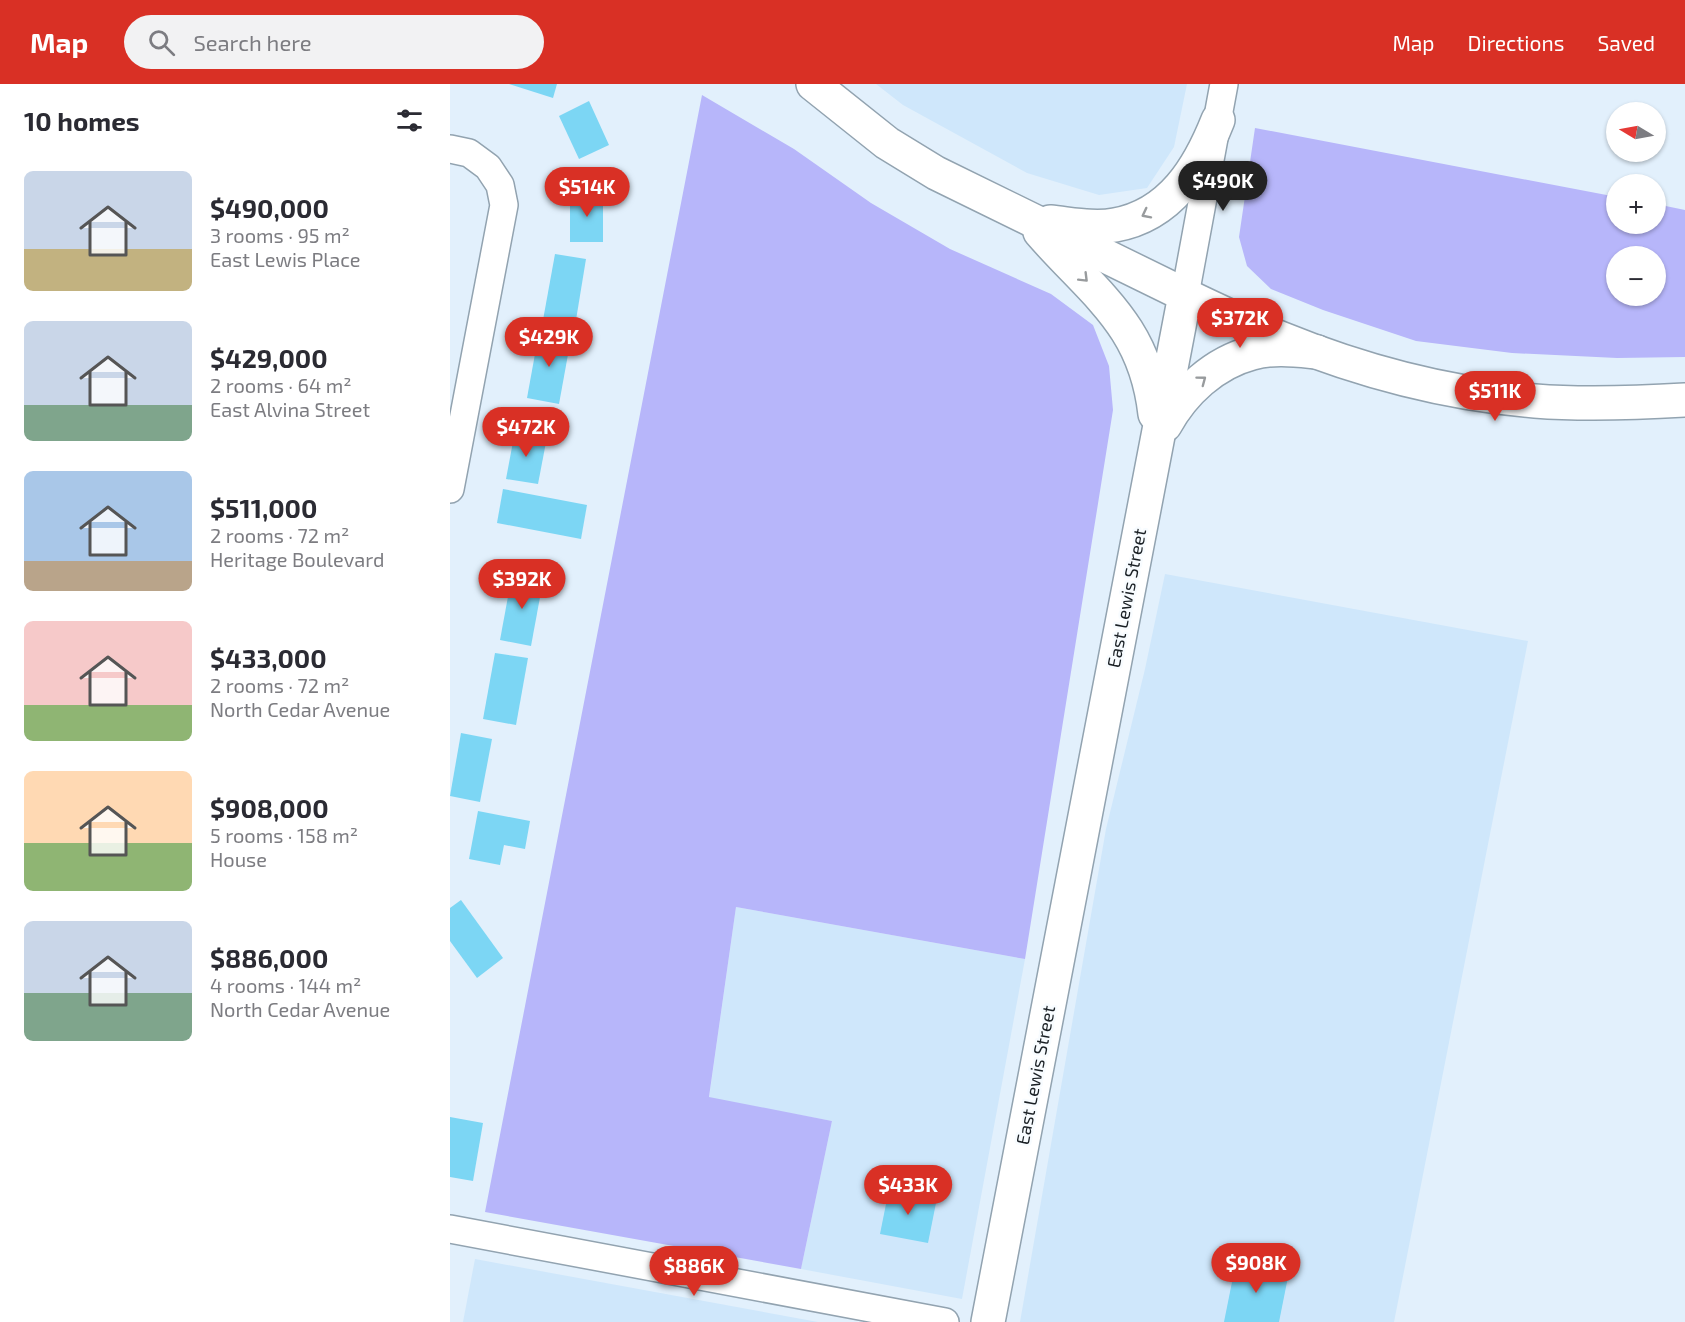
<!DOCTYPE html>
<meta charset="utf-8">
<style>
body{margin:0;font-family:"Exo 2",sans-serif;background:#f2f2f3;color:#2b2b33;height:100vh;display:flex;flex-direction:column;font-size:22px;white-space:nowrap}
*{box-sizing:border-box;margin:0}
p{font-size:20px;color:#7c7c81}
.icon{flex:none;width:33px;height:33px;fill:none;stroke:currentColor;stroke-width:2;stroke-linecap:round;stroke-linejoin:round}
.map{position:relative;flex:1;overflow:hidden}
.panel{display:flex;flex-direction:column;background:#fff;width:450px}
.panel>*{flex:none}
.needle{width:39px;rotate:280deg}
.tools{position:absolute;left:1156px;top:18px;display:grid;gap:12px}
.tools a{display:grid;place-items:center;width:60px;height:60px;border-radius:50%;background:#fff;box-shadow:0 2px 4px #0004;font-size:30px}
.price{position:absolute;translate:-50% -51px;padding:0 14px;border-radius:21px;background:#d93025;color:#fff;font-size:20px;line-height:39px;filter:drop-shadow(0 2px 3px #0008)}
.price::after{content:'';position:absolute;left:50%;top:36px;width:18px;height:14px;margin-left:-9px;background:inherit;clip-path:polygon(0 0,100% 0,50% 100%)}
.price.active{background:#222;color:#fff}
ul{padding:0;list-style:none}
li{display:flex;align-items:center;gap:18px;height:150px;padding:0 24px}
li span{display:grid;place-items:center;flex:none;width:168px;height:120px;border-radius:9px;color:#555}
li>.icon{margin-inline-start:auto}
span .icon{width:72px;height:72px;fill:#fffc;stroke-width:1}
li b{font-size:26px}
h2{display:flex;justify-content:space-between;align-items:center;height:72px;padding:0 24px;font-size:26px}
header{display:flex;align-items:center;gap:36px;box-sizing:border-box;height:84px;padding:0 30px;background:#d93025;color:#fff}
header strong{font-size:28px}
nav{display:flex;gap:33px;margin-inline-start:auto;font-size:21px}
.search{width:420px;height:54px;background:#f2f2f3;display:flex;align-items:center;gap:15px;box-sizing:border-box;padding:0 21px;border-radius:33px;color:#7c7c81;font-size:22px}
main{display:flex;flex:1;min-height:0}
.map>svg:first-child{display:block}
.built{fill:#cfe7fb}
.green{fill:#b7b6fa;fill-rule:evenodd}
.building{fill:#7cd6f4}
.lines{fill:none;stroke-linecap:round;stroke-linejoin:round}
.street-casing{stroke:#92a3b0;stroke-width:30}
.secondary-casing{stroke:#92a3b0;stroke-width:36}
.primary-casing{stroke:#92a3b0;stroke-width:36}
.street{stroke:#fff;stroke-width:27}
.secondary{stroke:#fff;stroke-width:33}
.primary{stroke:#fff;stroke-width:33}
.oneway{stroke:#989b9d}
.labels{text-anchor:middle;dominant-baseline:central;stroke-width:5;stroke-linejoin:round;paint-order:stroke}
.street-label{font-size:18px;fill:#1a2025;stroke:#f8fcff}
</style>
<header>
<strong>Map</strong>
<div class="search"><svg class="icon" aria-label="search" viewBox="0 0 24 24"><circle cx="10" cy="10" r="6"/><path d="M15 15l6 6"/></svg>Search here</div>
<nav><a>Map</a><a>Directions</a><a>Saved</a></nav>
</header>
<main>
<section class="panel">
<h2>10 homes<svg class="icon" aria-label="filters" viewBox="0 0 24 24"><path d="M4 7h16M4 17h16"/><circle cx="9" cy="7" r="2"/><circle cx="15" cy="17" r="2"/></svg></h2>
<ul>
<li><span style="background:linear-gradient(#c9d6e8 65%,#c2b280 0)"><svg class="icon" aria-label="home" viewBox="0 0 24 24"><path d="M3 11l9-7 9 7M6 9v11h12V9"/></svg></span><div><b>$490,000</b><p>3 rooms · 95 m²</p><p>East Lewis Place</p></div></li>
<li><span style="background:linear-gradient(#c9d6e8 70%,#7fa58c 0)"><svg class="icon" aria-label="home" viewBox="0 0 24 24"><path d="M3 11l9-7 9 7M6 9v11h12V9"/></svg></span><div><b>$429,000</b><p>2 rooms · 64 m²</p><p>East Alvina Street</p></div></li>
<li><span style="background:linear-gradient(#a9c7e8 75%,#b9a48a 0)"><svg class="icon" aria-label="home" viewBox="0 0 24 24"><path d="M3 11l9-7 9 7M6 9v11h12V9"/></svg></span><div><b>$511,000</b><p>2 rooms · 72 m²</p><p>Heritage Boulevard</p></div></li>
<li><span style="background:linear-gradient(#f6c9c9 70%,#8fb573 0)"><svg class="icon" aria-label="home" viewBox="0 0 24 24"><path d="M3 11l9-7 9 7M6 9v11h12V9"/></svg></span><div><b>$433,000</b><p>2 rooms · 72 m²</p><p>North Cedar Avenue</p></div></li>
<li><span style="background:linear-gradient(#ffd9b3 60%,#8fb573 0)"><svg class="icon" aria-label="home" viewBox="0 0 24 24"><path d="M3 11l9-7 9 7M6 9v11h12V9"/></svg></span><div><b>$908,000</b><p>5 rooms · 158 m²</p><p>House</p></div></li>
<li><span style="background:linear-gradient(#c9d6e8 60%,#7fa58c 0)"><svg class="icon" aria-label="home" viewBox="0 0 24 24"><path d="M3 11l9-7 9 7M6 9v11h12V9"/></svg></span><div><b>$886,000</b><p>4 rooms · 144 m²</p><p>North Cedar Avenue</p></div></li>
</ul>
</section>
<div class="map">
<svg width="1235" height="1238" viewBox="0 0 1235 1238">
<rect width="100%" height="100%" fill="#e2f0fc"/>
<g class="built">
<polygon points="426,0 737,0 724,63 697,104 649,111 577,89 453,21"/>
<polygon points="715,490 1078,557 944,1238 570,1238 656,745 695,585"/>
<polygon points="286,823 575,875 512,1215 351,1185 382,1037 259,1014"/>
<polygon points="25,1175 368,1238 13,1238"/>
</g>
<g class="green">
<polygon points="252,11 344,65 421,119 500,165 601,210 643,241 659,282 663,326 575,875 286,823 259,1013 382,1037 351,1185 35,1128"/>
<path d="M805,44L1167,113V140H1206V120L1235,126V273L1167,274L1062,269L966,257L873,226L821,205L797,182L789,153ZM1167,172H1206V212H1167Z"/>
</g>
<g class="building">
<polygon points="59,0 107,0 103,14"/>
<polygon points="139,17 159,61 129,75 109,32"/>
<polygon points="153,110 153,158 120,158 120,111"/>
<polygon points="105,170 136,175 125,242 93,236"/>
<polygon points="89,248 121,254 109,320 77,314"/>
<polygon points="65,347 97,353 88,400 56,395"/>
<polygon points="53,405 137,421 131,455 47,439"/>
<polygon points="62,491 93,497 81,562 50,556"/>
<polygon points="45,569 78,574 66,641 33,635"/>
<polygon points="11,649 42,655 30,718 0,712"/>
<polygon points="28,727 80,737 75,765 54,761 50,781 19,775"/>
<polygon points="11,816 53,874 27,894 0,857 0,824"/>
<polygon points="0,1033 33,1039 23,1097 0,1093"/>
<polygon points="439,1105 487,1114 478,1159 430,1150"/>
<polygon points="786,1178 839,1188 829,1238 774,1238"/>
</g>
<g class="lines">
<defs>
<g id="street">
<polyline points="0,65 19,69 38,83 50,101 54,121 0,405"/>
<polyline points="735,211 774,0"/>
<polyline points="0,1145 495,1238"/>
</g>
<path id="secondary" d="M735,211C766,226 798,241 830,254C911,287 998,310 1085,317C1135,321 1185,319 1235,316"/>
<g id="primary">
<polyline points="363,0 437,59 486,89 735,211 538,1238"/>
<path d="M600,138C621,140 644,145 665,141C721,131 749,84 768,36"/>
<path d="M590,148C644,210 695,240 705,330"/>
<path d="M715,341C733,308 764,279 802,269C823,263 846,266 867,268"/>
</g>
</defs>
<use href="#street" class="street-casing"/>
<use href="#secondary" class="secondary-casing"/>
<use href="#primary" class="primary-casing"/>
<use href="#street" class="street"/>
<use href="#secondary" class="secondary"/>
<use href="#primary" class="primary"/>
</g>
<defs><path id="oneway-chevron" d="M-2-3.5L2.5 0L-2 3.5" fill="none" stroke-width="1.6" stroke-linecap="round" stroke-linejoin="round" transform="scale(1.5)"/></defs>
<g class="oneway">
<use href="#oneway-chevron" transform="translate(696 130) rotate(153)"/>
<use href="#oneway-chevron" transform="translate(634 194) rotate(45)"/>
<use href="#oneway-chevron" transform="translate(752 296) rotate(-37)"/>
</g>
<g class="labels">
<g class="street-label">
<text transform="translate(676 514) rotate(-79)">East Lewis Street</text>
<text transform="translate(585 991) rotate(-79)">East Lewis Street</text>
</g>
</g>
</svg>
<div class="tools">
<a><svg class="needle" viewBox="-14 -14 28 28"><path d="M0-13l5 13h-10z" fill="#e53935"/><path d="M0 13l5-13h-10z" fill="#7c7c81"/></svg></a>
<a>+</a>
<a>−</a>
</div>
<b class="price active" style="left:773px;top:128px">$490K</b>
<b class="price" style="left:137px;top:134px">$514K</b>
<b class="price" style="left:790px;top:265px">$372K</b>
<b class="price" style="left:99px;top:284px">$429K</b>
<b class="price" style="left:1045px;top:338px">$511K</b>
<b class="price" style="left:76px;top:374px">$472K</b>
<b class="price" style="left:72px;top:526px">$392K</b>
<b class="price" style="left:458px;top:1132px">$433K</b>
<b class="price" style="left:806px;top:1210px">$908K</b>
<b class="price" style="left:244px;top:1213px">$886K</b>
</div>
</main>
